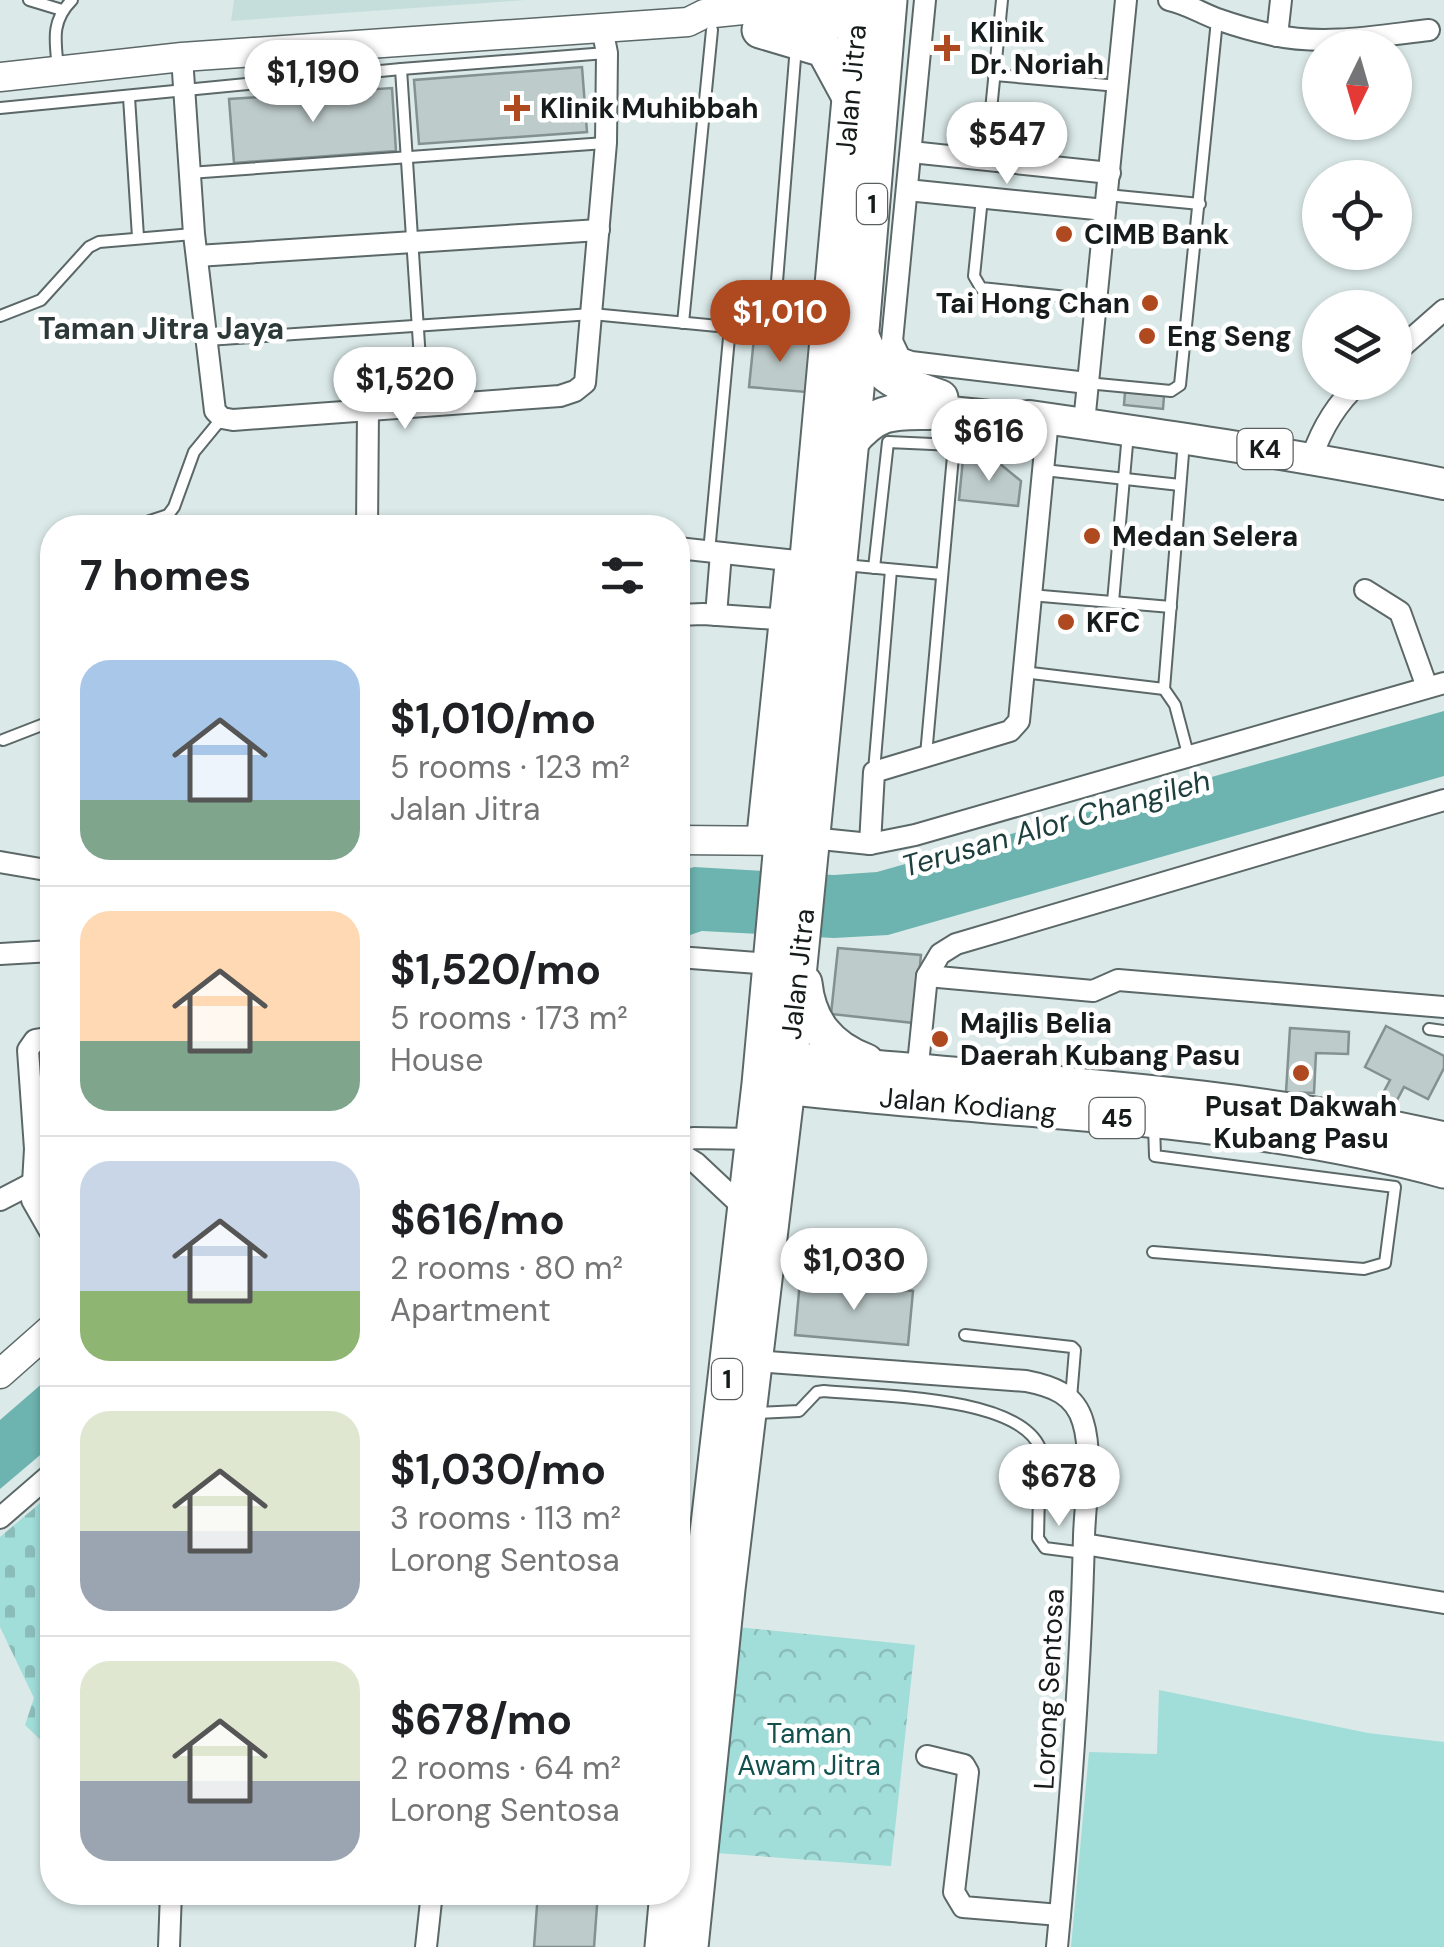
<!DOCTYPE html>
<meta charset="utf-8">
<style>
body{margin:0;font-family:"DM Sans",sans-serif;background:#f6f6f6;color:#202124;height:100vh;display:flex;flex-direction:column;font-size:38px;white-space:nowrap}
*{box-sizing:border-box;margin:0}
p{font-size:32px;color:#757577}
.icon{flex:none;width:55px;height:55px;fill:none;stroke:currentColor;stroke-width:2;stroke-linecap:round;stroke-linejoin:round}
.map{position:relative;flex:1;overflow:hidden}
.sheet{position:absolute;left:40px;top:515px;width:650px;height:1390px;display:flex;flex-direction:column;background:#fff;border-radius:40px;box-shadow:0 2px 8px #0004}
.sheet>*{flex:none}
.needle{width:65px;rotate:185deg}
.tools{position:absolute;left:1302px;top:30px;display:grid;gap:20px}
.tools a{display:grid;place-items:center;width:110px;height:110px;border-radius:50%;background:#fff;box-shadow:0 2px 8px #0004;font-size:50px}
.price{position:absolute;translate:-50% -85px;padding:0 22px;border-radius:35px;background:#fff;color:#222;font-size:32px;line-height:65px;filter:drop-shadow(0 2px 5px #0008)}
.price::after{content:'';position:absolute;left:50%;top:60px;width:30px;height:22px;margin-left:-15px;background:inherit;clip-path:polygon(0 0,100% 0,50% 100%)}
.price.current{background:#af491f;color:#fff}
ul{padding:0;list-style:none}
li{display:flex;align-items:center;gap:30px;height:250px;padding:0 40px}
li+li{border-top:2px solid #e0e0e0}
li span{display:grid;place-items:center;flex:none;width:280px;height:200px;border-radius:30px;color:#555}
li>.icon{margin-inline-start:auto}
span .icon{width:120px;height:120px;fill:#fffc;stroke-width:1}
li b{font-size:42px}
h2{display:flex;justify-content:space-between;align-items:center;height:120px;padding:0 40px;font-size:42px}
.map>svg:first-child{display:block}
.built{fill:#c5dedc}
.grass{fill:#a1ddd9}
.cemetery{fill:url(#cemetery-stones)}
.park{fill:url(#park-crowns)}
.water{fill:#6db3af}
.building{fill:#bdcbca;stroke:#839190;stroke-width:2.5}
.lines{fill:none;stroke-linecap:round;stroke-linejoin:round}
.lane-casing{stroke:#5b6867;stroke-width:14}
.street-casing{stroke:#5b6867;stroke-width:24}
.secondary-casing{stroke:#5b6867;stroke-width:31}
.primary-casing{stroke:#5b6867;stroke-width:34}
.highway-casing{stroke:#5b6867;stroke-width:39}
.lane{stroke:#fff;stroke-width:10}
.street{stroke:#fff;stroke-width:20}
.secondary{stroke:#fff;stroke-width:28}
.primary{stroke:#fff;stroke-width:30}
.highway{stroke:#fff;stroke-width:35}
.poi-dot{fill:#af491f;stroke:#fff;stroke-width:4}
.labels{text-anchor:middle;dominant-baseline:central;stroke-width:9;stroke-linejoin:round;paint-order:stroke}
.shield{fill:#fff;stroke:#5c5f5f;stroke-width:2.5}
.shield-label{font-size:25px;font-weight:bold;fill:#161b1b}
.poi-label{font-size:28px;font-weight:bold;fill:#161b1b;stroke:#fff;text-anchor:start}
.street-label{font-size:28px;fill:#161b1b;stroke:#fff}
.park-label{font-size:28px;fill:#11504d;stroke:#fff}
.neighbourhood-label{font-size:30px;font-weight:bold;fill:#2d3938;stroke:#fff}
.water-label{font-size:30px;font-style:italic;fill:#1c3e3d;stroke:#fff}
</style>
<div class="map">
<svg width="1444" height="1947" viewBox="0 0 1444 1947">
<defs>
<pattern id="cemetery-stones" width="16" height="16" patternUnits="userSpaceOnUse" patternTransform="scale(2.5)"><rect width="16" height="16" fill="#a1ddd9"/><path d="M2 7V4a2 2 0 0 1 4 0v3zM10 15v-3a2 2 0 0 1 4 0v3z" fill="#8abdba"/></pattern>
<pattern id="park-crowns" width="20" height="18" patternUnits="userSpaceOnUse" patternTransform="scale(2.5)"><rect width="20" height="18" fill="#a1ddd9"/><path d="M2 6a3 3 0 1 1 6 0M12 15a3 3 0 1 1 6 0" fill="none" stroke="#8abdba"/></pattern>
</defs>
<rect width="100%" height="100%" fill="#dbeae9"/>
<polygon class="built" points="234,0 526,0 231,21"/>
<polygon class="grass" points="1159,1690 1368,1733 1444,1742 1444,1947 1071,1947 1089,1752 1157,1754"/>
<polygon class="cemetery" points="52,1493 52,1751 25,1725 34,1698 0,1627 0,1537"/>
<polygon class="park" points="728,1626 915,1645 891,1866 703,1852"/>
<g class="water">
<polygon points="1444,711 1444,776 888,935 834,938 702,931 678,939 678,872 694,867 834,875 877,872"/>
<polygon points="52,1375 52,1445 0,1489 0,1420"/>
</g>
<g class="building">
<polygon points="582,67 587,132 419,144 414,80"/>
<polygon points="392,88 396,151 234,163 229,99"/>
<polygon points="754,338 811,344 806,392 749,387"/>
<polygon points="1125,392 1164,396 1163,409 1124,405"/>
<polygon points="963,459 999,463 1021,481 1018,506 959,500"/>
<polygon points="838,948 921,955 914,1023 831,1014"/>
<polygon points="1386,1026 1444,1056 1444,1068 1428,1099 1404,1087 1396,1102 1382,1095 1390,1080 1365,1067"/>
<polygon points="1290,1028 1349,1032 1348,1054 1316,1053 1314,1093 1286,1092"/>
<polygon points="800,1281 913,1291 908,1345 795,1335"/>
<polygon points="538,1892 598,1892 594,1947 534,1947"/>
</g>
<g class="lines">
<defs>
<g id="lane">
<polyline points="29,0 62,10"/>
<path d="M58,68C55,40 51,21 72,0"/>
<polyline points="401,69 423,406"/>
<polyline points="995,75 1118,86"/>
<polyline points="129,97 138,237"/>
<polyline points="0,108 401,69 606,53"/>
<polyline points="986,160 1002,0"/>
<polyline points="189,173 605,143"/>
<polyline points="1107,195 1200,204"/>
<polyline points="982,198 974,276 981,288 1096,300"/>
<polyline points="0,316 41,300 89,247 99,242 193,234"/>
<polyline points="683,323 712,30"/>
<polyline points="773,331 796,46"/>
<polyline points="207,340 592,314 823,336"/>
<polyline points="1087,383 1171,391 1180,385 1217,20"/>
<polyline points="1184,441 1164,689 1175,705 1188,754"/>
<polyline points="954,445 1046,454"/>
<polyline points="1044,470 1180,485"/>
<polyline points="129,528 168,515 174,507 194,452 222,418"/>
<polyline points="709,552 730,327"/>
<polyline points="844,565 942,574"/>
<polyline points="874,568 888,442 954,445 926,755"/>
<polyline points="1030,595 1171,607"/>
<polyline points="1113,602 1128,433"/>
<polyline points="1023,672 1164,689"/>
<polyline points="3,740 52,721"/>
<polyline points="874,771 891,570"/>
<polyline points="1429,1029 1444,1031"/>
<polyline points="1153,1252 1364,1269 1385,1263 1395,1187 1155,1156 1154,1125"/>
<polyline points="774,1258 907,1270"/>
<polyline points="965,1335 1072,1347 1075,1350 1071,1398"/>
<path d="M754,1413L799,1411L817,1392L824,1391C875,1396 1018,1395 1040,1448L1038,1538L1045,1548L1084,1553"/>
</g>
<g id="street">
<polyline points="925,0 892,341 900,358 911,362 1087,383"/>
<path d="M1169,0C1188,4 1202,14 1220,20C1237,26 1255,31 1273,35C1324,46 1377,36 1429,30"/>
<polyline points="1277,36 1281,0"/>
<polyline points="182,57 194,234 215,411 222,418 233,420 560,396 575,391 585,383 606,143 607,53 602,28"/>
<polyline points="911,152 1110,173"/>
<polyline points="907,190 1105,210"/>
<polyline points="197,256 599,230"/>
<polyline points="1395,353 1444,310"/>
<polyline points="1084,423 1126,0"/>
<path d="M1312,457C1322,427 1337,403 1360,382"/>
<polyline points="367,528 368,410"/>
<polyline points="678,548 796,561"/>
<polyline points="1365,590 1400,612 1427,687"/>
<polyline points="678,615 703,614 790,620"/>
<polyline points="716,615 721,553"/>
<polyline points="811,838 870,844 915,835 1444,683"/>
<polyline points="757,840 786,560"/>
<polyline points="870,844 874,772 1010,731 1019,721 1048,419"/>
<polyline points="0,862 52,871"/>
<polyline points="0,954 52,951"/>
<polyline points="678,957 770,964"/>
<polyline points="927,976 1093,991 1118,980 1444,1007"/>
<polyline points="52,1037 35,1040 28,1050 35,1149 32,1200 52,1235"/>
<polyline points="917,1074 927,976 940,954 956,944 1444,800"/>
<polyline points="678,1144 693,1138 754,1139"/>
<polyline points="678,1152 696,1163 745,1209"/>
<polyline points="0,1200 31,1184"/>
<path d="M755,1361L1026,1381C1052,1386 1075,1394 1083,1422C1093,1454 1085,1503 1084,1536C1081,1673 1070,1811 1057,1947"/>
<polyline points="0,1518 52,1473"/>
<polyline points="1084,1544 1444,1603"/>
<polyline points="927,1756 964,1765 968,1772 954,1892 963,1907 1060,1915"/>
<polyline points="169,1947 171,1892"/>
<polyline points="426,1947 432,1892"/>
</g>
<g id="secondary">
<polyline points="773,30 874,20"/>
<polyline points="0,77 182,57 688,22 704,14 842,0"/>
<polyline points="678,840 782,841"/>
<polyline points="0,1374 52,1328"/>
</g>
<path id="primary" d="M921,409L1009,418L1030,416C1169,436 1307,456 1444,484"/>
<g id="highway">
<polyline points="760,30 824,49 850,97"/>
<path d="M861,336C877,379 899,383 940,398"/>
<path d="M850,442C881,405 897,413 942,411"/>
<path d="M804,983C808,1022 828,1048 866,1062"/>
<path d="M768,1058C993,1082 1223,1089 1444,1140"/>
<path d="M766,1084C992,1112 1224,1110 1444,1170"/>
<polyline points="678,1792 760,1084 859,0"/>
<polyline points="663,1947 668,1892"/>
<polyline points="690,1947 727,1589 787,1087 856,389 889,0"/>
</g>
</defs>
<use href="#lane" class="lane-casing"/>
<use href="#street" class="street-casing"/>
<use href="#secondary" class="secondary-casing"/>
<use href="#primary" class="primary-casing"/>
<use href="#highway" class="highway-casing"/>
<use href="#lane" class="lane"/>
<use href="#street" class="street"/>
<use href="#secondary" class="secondary"/>
<use href="#primary" class="primary"/>
<use href="#highway" class="highway"/>
</g>
<g class="poi-dot">
<path d="M942 33h10v10h10v10h-10v10h-10v-10h-10v-10h10z"/>
<path d="M512 93h10v10h10v10h-10v10h-10v-10h-10v-10h10z"/>
<circle cx="1064" cy="234" r="10"/>
<circle cx="1150" cy="303" r="10"/>
<circle cx="1147" cy="336" r="10"/>
<circle cx="1092" cy="536" r="10"/>
<circle cx="1066" cy="622" r="10"/>
<circle cx="940" cy="1039" r="10"/>
<circle cx="1301" cy="1073" r="10"/>
</g>
<g class="labels">
<g class="shield">
<rect x="857" y="184" width="30" height="40" rx="8"/>
<rect x="1237.5" y="429" width="55" height="40" rx="8"/>
<rect x="1089.5" y="1098" width="55" height="40" rx="8"/>
<rect x="712" y="1359" width="30" height="40" rx="8"/>
</g>
<g class="shield-label">
<text x="872" y="204">1</text>
<text x="1265" y="449">K4</text>
<text x="1117" y="1118">45</text>
<text x="727" y="1379">1</text>
</g>
<g class="poi-label">
<text x="970" y="32">Klinik<tspan x="970" dy="32">Dr. Noriah</tspan></text>
<text x="540" y="108">Klinik Muhibbah</text>
<text x="1084" y="234">CIMB Bank</text>
<text x="1130" y="303" text-anchor="end">Tai Hong Chan</text>
<text x="1167" y="336">Eng Seng</text>
<text x="1112" y="536">Medan Selera</text>
<text x="1086" y="622">KFC</text>
<text x="960" y="1023">Majlis Belia<tspan x="960" dy="32">Daerah Kubang Pasu</tspan></text>
<text x="1301" y="1106" text-anchor="middle">Pusat Dakwah<tspan x="1301" dy="32">Kubang Pasu</tspan></text>
</g>
<g class="street-label">
<text transform="translate(851 90) rotate(-85)">Jalan Jitra</text>
<text transform="translate(798 974) rotate(-84)">Jalan Jitra</text>
<text transform="translate(968 1105) rotate(5)">Jalan Kodiang</text>
<text transform="translate(1049 1689) rotate(-87)">Lorong Sentosa</text>
</g>
<g class="park-label">
<text x="809" y="1733">Taman<tspan x="809" dy="32">Awam Jitra</tspan></text>
</g>
<g class="neighbourhood-label">
<text x="161" y="328">Taman Jitra Jaya</text>
</g>
<g class="water-label">
<text transform="translate(1056 823) rotate(-16)">Terusan Alor Changileh</text>
</g>
</g>
</svg>
<div class="tools">
<a><svg class="needle" viewBox="-14 -14 28 28"><path d="M0-13l5 13h-10z" fill="#e53935"/><path d="M0 13l5-13h-10z" fill="#757577"/></svg></a>
<a><svg class="icon" aria-label="locate" viewBox="0 0 24 24"><circle cx="12" cy="12" r="6"/><path d="M12 2v4M12 18v4M2 12h4M18 12h4"/></svg></a>
<a><svg class="icon" aria-label="layers" viewBox="0 0 24 24"><path d="M12 4l9 5-9 5-9-5zM3 14l9 5 9-5"/></svg></a>
</div>
<b class="price" style="left:313px;top:125px">$1,190</b>
<b class="price" style="left:1007px;top:187px">$547</b>
<b class="price current" style="left:780px;top:365px">$1,010</b>
<b class="price" style="left:405px;top:432px">$1,520</b>
<b class="price" style="left:989px;top:484px">$616</b>
<b class="price" style="left:854px;top:1313px">$1,030</b>
<b class="price" style="left:1059px;top:1529px">$678</b>
<section class="sheet">
<h2>7 homes<svg class="icon" aria-label="filters" viewBox="0 0 24 24"><path d="M4 7h16M4 17h16"/><circle cx="9" cy="7" r="2"/><circle cx="15" cy="17" r="2"/></svg></h2>
<ul>
<li><span style="background:linear-gradient(#a9c7e8 70%,#7fa58c 0)"><svg class="icon" aria-label="home" viewBox="0 0 24 24"><path d="M3 11l9-7 9 7M6 9v11h12V9"/></svg></span><div><b>$1,010/mo</b><p>5 rooms · 123 m²</p><p>Jalan Jitra</p></div></li>
<li><span style="background:linear-gradient(#ffd9b3 65%,#7fa58c 0)"><svg class="icon" aria-label="home" viewBox="0 0 24 24"><path d="M3 11l9-7 9 7M6 9v11h12V9"/></svg></span><div><b>$1,520/mo</b><p>5 rooms · 173 m²</p><p>House</p></div></li>
<li><span style="background:linear-gradient(#c9d6e8 65%,#8fb573 0)"><svg class="icon" aria-label="home" viewBox="0 0 24 24"><path d="M3 11l9-7 9 7M6 9v11h12V9"/></svg></span><div><b>$616/mo</b><p>2 rooms · 80 m²</p><p>Apartment</p></div></li>
<li><span style="background:linear-gradient(#dfe7d0 60%,#9aa5b1 0)"><svg class="icon" aria-label="home" viewBox="0 0 24 24"><path d="M3 11l9-7 9 7M6 9v11h12V9"/></svg></span><div><b>$1,030/mo</b><p>3 rooms · 113 m²</p><p>Lorong Sentosa</p></div></li>
<li><span style="background:linear-gradient(#dfe7d0 60%,#9aa5b1 0)"><svg class="icon" aria-label="home" viewBox="0 0 24 24"><path d="M3 11l9-7 9 7M6 9v11h12V9"/></svg></span><div><b>$678/mo</b><p>2 rooms · 64 m²</p><p>Lorong Sentosa</p></div></li>
</ul>
</section>
</div>
